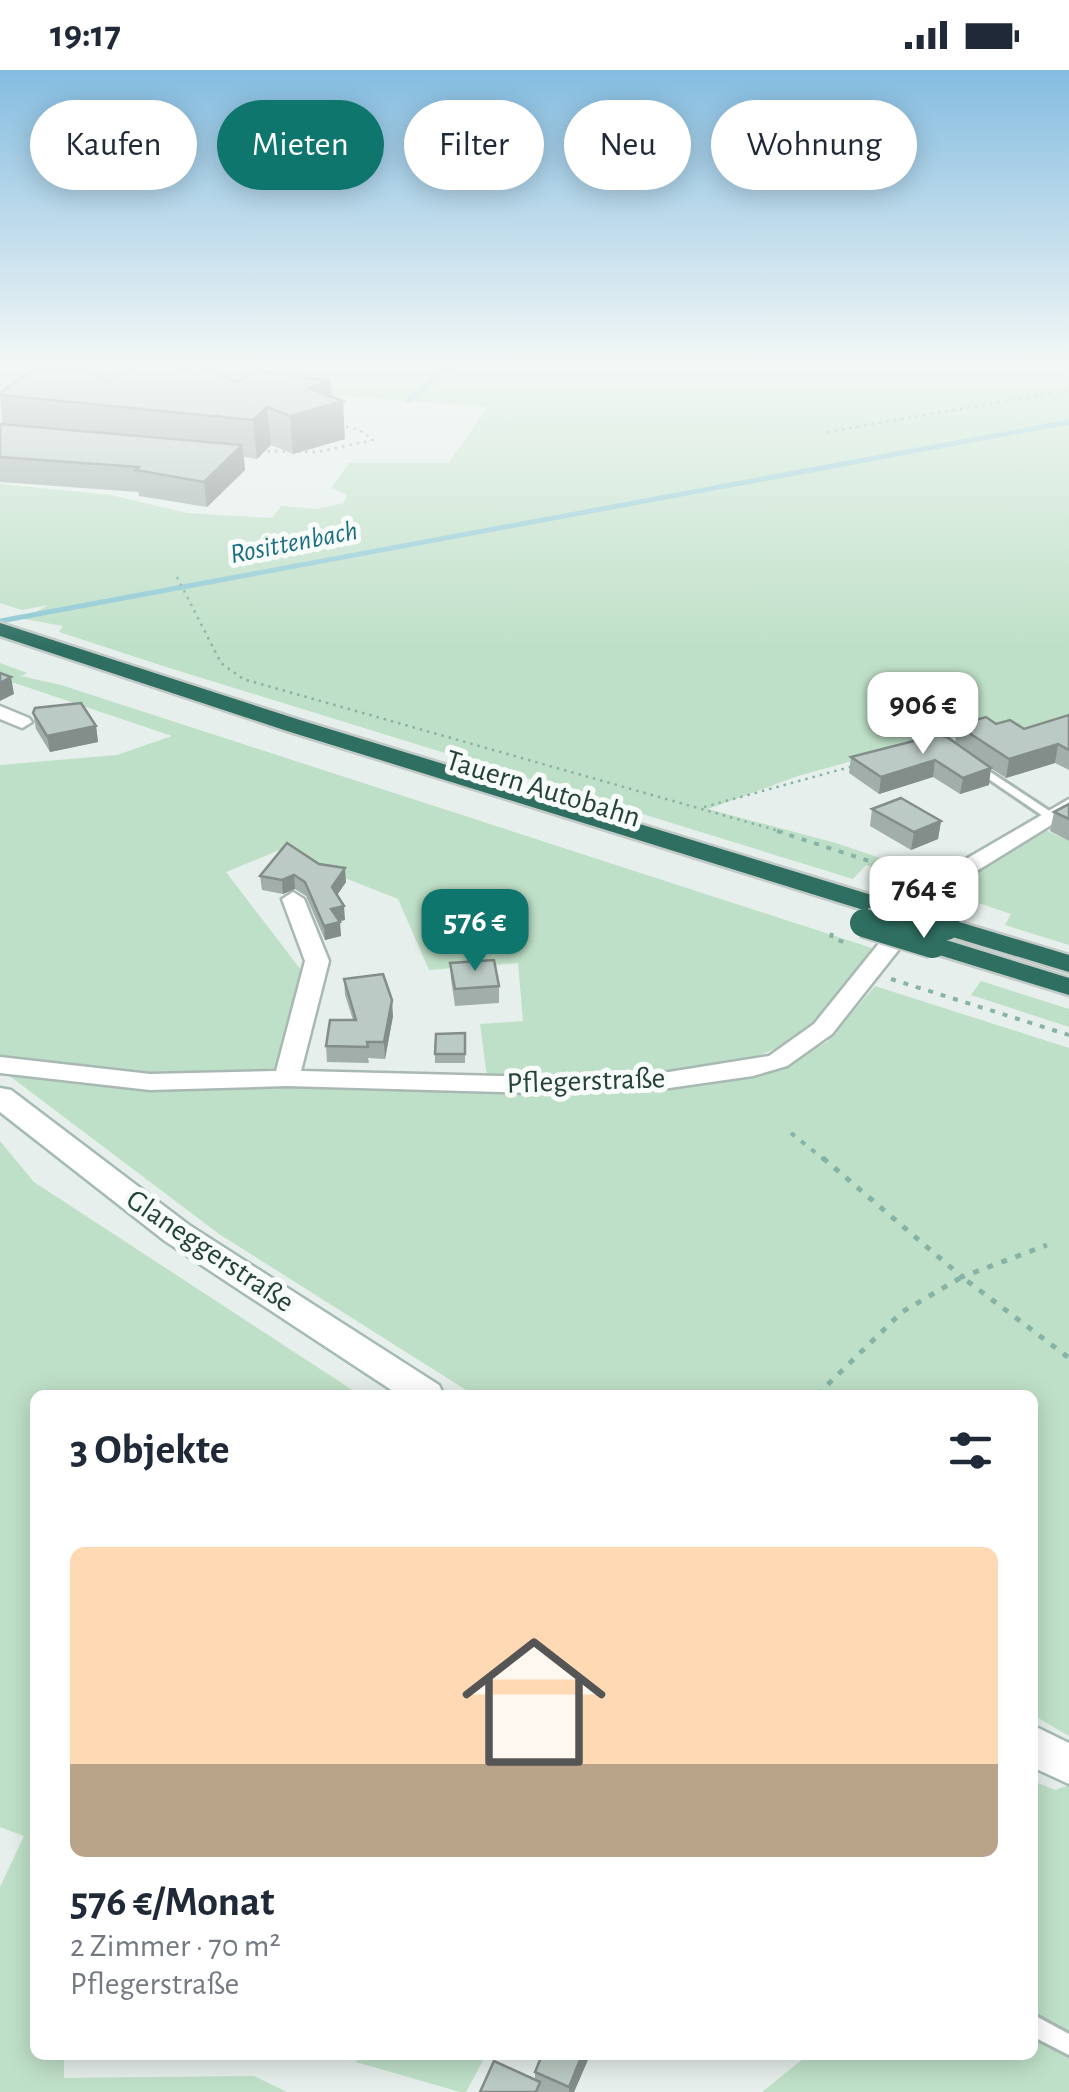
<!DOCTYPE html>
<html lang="de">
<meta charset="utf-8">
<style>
body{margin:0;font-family:"Alegreya Sans",sans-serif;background:#f2f2f3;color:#1f2937;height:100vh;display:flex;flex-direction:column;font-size:38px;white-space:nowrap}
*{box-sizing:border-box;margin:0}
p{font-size:32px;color:#747a83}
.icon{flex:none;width:55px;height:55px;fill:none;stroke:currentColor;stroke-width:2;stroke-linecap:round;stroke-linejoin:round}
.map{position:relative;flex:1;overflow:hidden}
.details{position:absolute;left:30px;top:1320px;width:1008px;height:670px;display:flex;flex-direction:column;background:#fff;border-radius:15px;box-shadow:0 5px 25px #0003}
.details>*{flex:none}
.guide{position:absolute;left:30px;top:30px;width:1010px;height:90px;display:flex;gap:20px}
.price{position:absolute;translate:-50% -85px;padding:0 22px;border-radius:20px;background:#fff;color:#222;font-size:32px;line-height:65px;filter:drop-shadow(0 2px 5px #0008)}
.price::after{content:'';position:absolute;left:50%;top:60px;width:30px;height:22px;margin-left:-15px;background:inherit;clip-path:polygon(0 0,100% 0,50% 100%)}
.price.on{background:#0f766e;color:#fff}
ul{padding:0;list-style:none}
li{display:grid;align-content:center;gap:20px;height:530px;padding:0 40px}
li+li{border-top:2px solid #e0e1e3}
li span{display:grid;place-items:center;height:310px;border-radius:15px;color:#555}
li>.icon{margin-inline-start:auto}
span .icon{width:180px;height:180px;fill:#fffc;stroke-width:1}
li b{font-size:42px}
h2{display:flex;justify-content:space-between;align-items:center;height:120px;padding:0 40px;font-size:42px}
.tag{padding:0 35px;border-radius:45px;background:#fff;box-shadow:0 5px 25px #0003;font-size:35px;line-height:90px}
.tag.on{background:#0f766e;color:#fff}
.status{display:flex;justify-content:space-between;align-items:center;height:70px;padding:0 50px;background:#fff;direction:ltr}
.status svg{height:28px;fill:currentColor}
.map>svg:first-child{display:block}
.green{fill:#bfe0c8}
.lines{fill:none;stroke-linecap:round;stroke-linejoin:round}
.stream{stroke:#8ec9d4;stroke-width:5}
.lane-casing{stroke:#a8b8b2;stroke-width:6}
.street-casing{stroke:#a8b8b2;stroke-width:5}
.secondary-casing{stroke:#a4bbb3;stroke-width:5}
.highway-casing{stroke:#c2cac8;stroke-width:5}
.path-far2{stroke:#86b3a5;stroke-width:2.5;stroke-dasharray:2.5 5;stroke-linecap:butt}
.path-far1{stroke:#86b3a5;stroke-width:4;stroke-dasharray:5 8;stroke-linecap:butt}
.path{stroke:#86b3a5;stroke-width:5;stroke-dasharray:6 9;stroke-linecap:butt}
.lane{fill:#fff;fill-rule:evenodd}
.street{fill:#fff;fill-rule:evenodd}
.secondary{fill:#fff;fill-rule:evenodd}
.highway{fill:#2f6f62;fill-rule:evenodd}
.highway-bridge-casing{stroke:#c2cac8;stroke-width:32;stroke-linecap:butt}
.highway-bridge{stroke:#2f6f62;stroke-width:28}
.wall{fill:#a1aea9}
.shaded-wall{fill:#838d89}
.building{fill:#bbcac4;stroke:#838d89;stroke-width:2.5}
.labels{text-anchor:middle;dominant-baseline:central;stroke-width:10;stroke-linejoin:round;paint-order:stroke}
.far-water-label{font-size:28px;font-style:italic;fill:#1c6f80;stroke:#f7fbf9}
.street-label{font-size:30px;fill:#24423a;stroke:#f7fbf9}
</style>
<div class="status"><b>19:17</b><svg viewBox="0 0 49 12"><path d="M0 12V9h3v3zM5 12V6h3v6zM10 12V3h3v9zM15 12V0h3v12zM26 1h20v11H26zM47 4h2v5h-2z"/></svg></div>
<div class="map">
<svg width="1069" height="2022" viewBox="0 0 1069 2022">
<rect width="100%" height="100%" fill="#e6efeb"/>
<g class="green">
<polygon points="0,295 1069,295 1069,655 1015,672 993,658 942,671 935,668 798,706 708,739 836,773 954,813 1043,759 1069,771 1069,875 1005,855 1011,844 866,795 853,809 163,596 59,562 63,556 24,549 48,535 22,540 0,533 0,414 111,425 187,443 272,448 281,436 317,439 344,433 347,425 331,418 349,393 449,393 487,337 59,305 0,324"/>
<path d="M0,593L27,603L21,606L61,615L872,878C852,904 833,936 810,957C743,1017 573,1009 487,1007L480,954L523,951L518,893L429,900L398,829L312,795L287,777L226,802L304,904L280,1002L148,1004L0,986V695L117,685L172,666L0,608Z"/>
<polygon points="981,911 1069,939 1069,957 971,925"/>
<polygon points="875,916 1069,978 1069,1666 1033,1645 1032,1325 474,1325 219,1164 7,1004 131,1018 291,1014 556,1021 784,994 827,972"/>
<polygon points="0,1071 34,1112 360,1325 35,1325 35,1985 64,1985 64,2008 254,2006 287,2022 0,2022 0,1817 24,1766 0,1757"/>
<polygon points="1033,1711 1055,1720 1069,1715 1069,2022 762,2022 808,1985 1032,1985"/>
<polygon points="362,1985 486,1985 466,2022 460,2022 356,1992"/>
</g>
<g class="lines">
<g class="stream">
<polyline points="408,331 452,295"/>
<polyline points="0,551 1069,352"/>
</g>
<defs>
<g id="lane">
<polygon points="978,694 1054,744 1054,748 1046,748 974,699 973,697"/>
<polygon points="1032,1944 1069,1964 1069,1985 1032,1966"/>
</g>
<g id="street">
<polygon points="0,636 29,648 32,652 22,658 0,649"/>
<polygon points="1069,729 1069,744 946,820 832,964 787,996 753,1006 669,1018 535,1023 287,1016 150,1020 0,1003 0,987 150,1004 276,1001 305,891 282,829 293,822 304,829 329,891 301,1001 535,1007 669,1002 769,986 814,954 930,810"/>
</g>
<g id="secondary">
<polygon points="0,1018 11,1020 189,1155 439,1315 444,1325 399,1325 165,1171 0,1042"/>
<polygon points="1032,1655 1069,1673 1069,1714 1032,1697"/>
</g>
<g id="highway">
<polygon points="0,553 303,651 888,830 892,836 879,844 870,842 287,661 0,566"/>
<polygon points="946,848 1069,885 1069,902 936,862 933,856 936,850"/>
<polygon points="933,866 1069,908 1069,925 923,880 919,874 923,868"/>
</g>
</defs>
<use href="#lane" class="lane-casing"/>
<use href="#street" class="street-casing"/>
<use href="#secondary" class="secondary-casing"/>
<use href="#highway" class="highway-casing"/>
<g class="path-far2">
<polyline points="827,362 1069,320"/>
<polyline points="260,381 317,382 373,370 360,360 342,356"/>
<polyline points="177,507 221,593 243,609 786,763"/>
<polyline points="704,737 850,697"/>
</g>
<g class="path-far1">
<polyline points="777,761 915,806"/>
<polyline points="832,863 831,868 847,873"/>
<polyline points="891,909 1069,965"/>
<polyline points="791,1063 826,1091"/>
</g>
<g class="path">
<polyline points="823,1088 962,1207 1047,1175"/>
<polyline points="817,1325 902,1242 962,1207 1069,1288"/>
</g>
<use href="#lane" class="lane"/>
<use href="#street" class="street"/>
<use href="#secondary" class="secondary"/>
<use href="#highway" class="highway"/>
<defs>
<g id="highway-bridge">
<polyline points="891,839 946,856"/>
<polyline points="864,853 933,874"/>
</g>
</defs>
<use href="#highway-bridge" class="highway-bridge-casing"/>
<use href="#highway-bridge" class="highway-bridge"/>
</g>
<g class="wall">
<polygon points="108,311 237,312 331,327 345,369 293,384 271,375 257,389 244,387 245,400 207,437 139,426 138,422 0,412 0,354 2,354 0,323"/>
<polygon points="33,643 96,656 98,672 50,682 36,659"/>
<polygon points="1069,645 1069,700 1055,693 1006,708 983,693 989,715 960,724 933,707 879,724 849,703 851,687 955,673 957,655 996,654 1024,659"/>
<polygon points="1069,734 1069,771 1050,761 1054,742"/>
<polygon points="872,739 941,751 938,769 911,780 870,756"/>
<polygon points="287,773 346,812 337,825 345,850 339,851 341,866 325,870 306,826 295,819 283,824 262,820 260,806"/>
<polygon points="450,893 499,916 499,933 455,936 451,909"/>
<polygon points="344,909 393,946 385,989 368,988 369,993 327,992 326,976 353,950 345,925"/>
<polygon points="465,963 465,993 435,993 435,984"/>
<polygon points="542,1985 590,1985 574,2022 480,2022 535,2009 535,2002"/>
</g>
<g class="shaded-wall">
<polygon points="330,311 332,334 343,331 345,369 293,384 290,346 308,318"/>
<polygon points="267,337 271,375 257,389 253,350"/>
<polygon points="242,375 245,400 207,437 204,412"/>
<polygon points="11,607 14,624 0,631 0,613"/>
<polygon points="96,656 98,672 50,682 47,666"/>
<polygon points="1058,674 1055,693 1006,708 1009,689"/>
<polygon points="935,690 933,707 879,724 881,707"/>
<polygon points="991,698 989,715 960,724 963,708"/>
<polygon points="941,751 938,769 911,780 914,762"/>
<polygon points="345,798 346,812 333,831 332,817"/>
<polygon points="294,805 295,819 283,824 282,810"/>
<polygon points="344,836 345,850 332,853 331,839"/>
<polygon points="340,852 341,866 325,870 324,856"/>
<polygon points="392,930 393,946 385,989 384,972"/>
<polygon points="582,1985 590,1985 574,2022 569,2022 569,2017"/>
</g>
<g class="building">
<polygon points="136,295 167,295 188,298 199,295 237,312 255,300 330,311 308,318 343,331 290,346 267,337 253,350 0,325 0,323 37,297 87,301 108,311"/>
<polygon points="0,354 242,375 204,412 136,400 139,397 0,387"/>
<polygon points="0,603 11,607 0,613"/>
<polygon points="81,633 96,656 47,666 33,643 35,638"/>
<polygon points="1069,645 1069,680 1058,674 1009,689 957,655 986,647 996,654 1010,650 1024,659"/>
<polygon points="937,665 947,667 991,698 963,708 935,690 881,707 851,687"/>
<polygon points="901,728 941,751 914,762 872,739"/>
<polygon points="1069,734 1069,749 1054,742"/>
<polygon points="287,773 319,794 345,798 332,817 344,836 331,839 340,852 324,856 305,812 294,805 282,810 260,806"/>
<polygon points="494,890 499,916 455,919 450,893"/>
<polygon points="383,904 392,930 384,972 367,972 368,977 326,976 330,950 356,950 344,909"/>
<polygon points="465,963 465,984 435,984 436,964"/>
<polygon points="542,1985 582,1985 569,2017 535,2002"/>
<polygon points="494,1991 540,2012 536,2022 480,2022"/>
</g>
<linearGradient id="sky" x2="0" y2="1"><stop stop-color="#84bce0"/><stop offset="0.51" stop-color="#f4f8f6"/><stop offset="1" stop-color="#f4f8f6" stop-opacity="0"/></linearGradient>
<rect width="1069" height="578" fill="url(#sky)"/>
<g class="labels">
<g class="far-water-label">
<text transform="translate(294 473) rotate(-11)">Rosittenbach</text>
</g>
<g class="street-label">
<text transform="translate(543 719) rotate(17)">Tauern Autobahn</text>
<text transform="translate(586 1011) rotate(-2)">Pflegerstraße</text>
<text transform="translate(210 1181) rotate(34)">Glaneggerstraße</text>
</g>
</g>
</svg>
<b class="price" style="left:923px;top:687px">906 €</b>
<b class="price" style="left:924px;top:871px">764 €</b>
<b class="price on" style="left:475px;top:904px">576 €</b>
<div class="guide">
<a class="tag">Kaufen</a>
<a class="tag on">Mieten</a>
<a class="tag">Filter</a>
<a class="tag">Neu</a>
<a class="tag">Wohnung</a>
</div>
<section class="details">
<h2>3 Objekte<svg class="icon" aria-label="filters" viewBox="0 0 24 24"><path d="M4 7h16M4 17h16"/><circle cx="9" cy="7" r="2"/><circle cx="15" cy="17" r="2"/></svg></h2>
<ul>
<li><span style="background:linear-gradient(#ffd9b3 70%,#b9a48a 0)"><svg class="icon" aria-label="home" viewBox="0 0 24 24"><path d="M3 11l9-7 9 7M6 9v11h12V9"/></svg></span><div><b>576 €/Monat</b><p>2 Zimmer · 70 m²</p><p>Pflegerstraße</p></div></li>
</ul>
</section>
</div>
